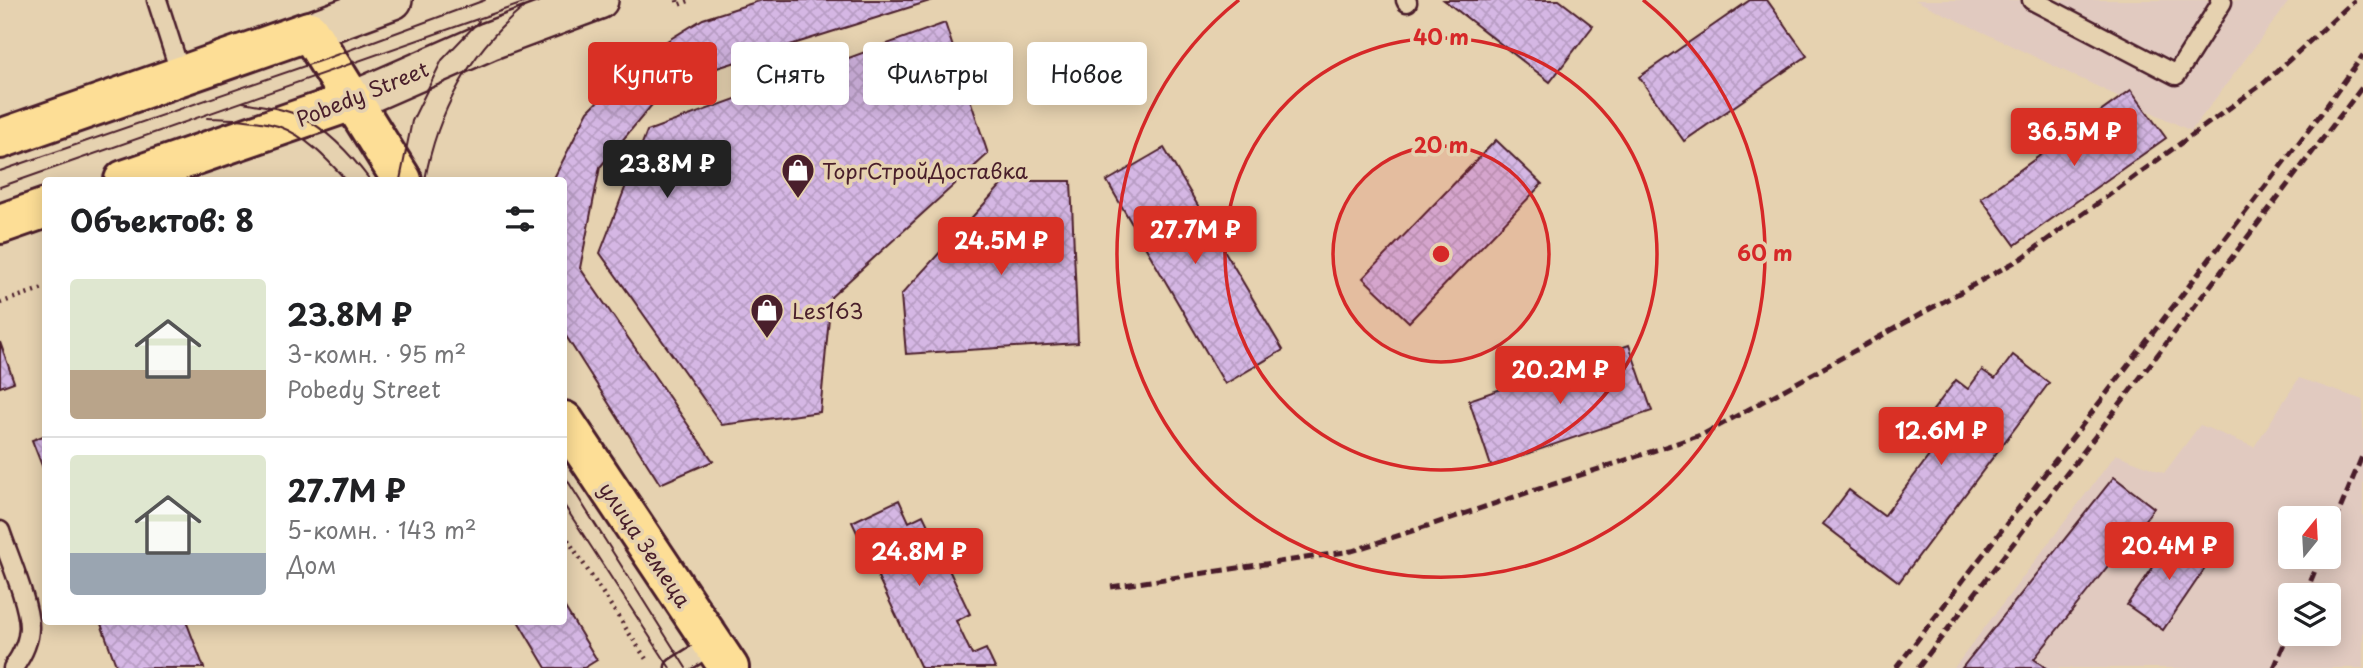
<!DOCTYPE html>
<html lang="ru">
<meta charset="utf-8">
<style>
body{margin:0;font-family:"Playpen Sans",sans-serif;background:#f2f2f2;color:#202124;height:100vh;display:flex;flex-direction:column;font-size:26px;white-space:nowrap}
*{box-sizing:border-box;margin:0}
p{font-size:23px;color:#757577}
.icon{flex:none;width:38px;height:38px;fill:none;stroke:currentColor;stroke-width:2;stroke-linecap:round;stroke-linejoin:round}
.map{position:relative;flex:1;overflow:hidden}
.panel{position:absolute;left:42px;top:177px;width:525px;height:448px;display:flex;flex-direction:column;background:#fff;border-radius:7px;box-shadow:0 4px 18px #0003}
.panel>*{flex:none}
.banner{position:absolute;left:588px;top:42px;width:665px;height:63px;display:flex;gap:14px}
.needle{width:46px;rotate:18deg}
.buttons{position:absolute;left:2278px;top:506px;display:grid;gap:14px}
.buttons a{display:grid;place-items:center;width:63px;height:63px;border-radius:7px;background:#fff;box-shadow:0 4px 18px #0003;font-size:35px}
.price{position:absolute;translate:-50% -60px;padding:0 16px;border-radius:7px;background:#d93025;color:#fff;font-size:23px;line-height:46px;filter:drop-shadow(0 2px 4px #0008)}
.price::after{content:'';position:absolute;left:50%;top:42px;width:21px;height:16px;margin-left:-10px;background:inherit;clip-path:polygon(0 0,100% 0,50% 100%)}
.price.selected{background:#222;color:#fff}
ul{padding:0;list-style:none}
li{display:flex;align-items:center;gap:21px;height:175px;padding:0 28px}
li+li{border-top:2px solid #e0e0e0}
li span{display:grid;place-items:center;flex:none;width:196px;height:140px;border-radius:7px;color:#555}
li>.icon{margin-inline-start:auto}
span .icon{width:84px;height:84px;fill:#fffc;stroke-width:1}
li b{font-size:30px}
h2{display:flex;justify-content:space-between;align-items:center;height:84px;padding:0 28px;font-size:30px}
.pill{padding:0 24px;border-radius:7px;background:#fff;box-shadow:0 4px 18px #0003;font-size:24px;line-height:63px}
.pill.selected{background:#d93025;color:#fff}
.map>svg:first-child{display:block}
.built{fill:#e1cac0;fill-rule:evenodd}
.building{fill:url(#building-cross-hatch);stroke:#4a1f2b;stroke-width:2}
.lines{fill:none;stroke-linecap:round;stroke-linejoin:round}
.service-casing{stroke:#4a1f2b;stroke-width:23}
.minor-casing{stroke:#4a1f2b;stroke-width:42}
.primary-casing{stroke:#4a1f2b;stroke-width:44}
.path{stroke:#4a1f2b;stroke-width:4.5;stroke-dasharray:2 5;stroke-linecap:butt}
.service{stroke:#e6d2b0;stroke-width:18}
.minor{stroke:#e6d2b0;stroke-width:37}
.primary{stroke:#fdde96;stroke-width:38}
.tram{stroke:#4a1f2b;stroke-width:2}
.rail{stroke:#4a1f2b;stroke-width:5;stroke-dasharray:10 5;stroke-linecap:butt}
.ring{fill:none;stroke:#d62828;stroke-width:3.5}
.labels{text-anchor:middle;dominant-baseline:central;stroke-width:7;stroke-linejoin:round;paint-order:stroke}
.street-label{font-size:21px;fill:#4a1f2b;stroke:#e6d2b0}
.poi-label{font-size:21px;fill:#4a1f2b;stroke:#e6d2b0;text-anchor:start}
.centre{fill:#d62828;stroke:#e6d2b0;stroke-width:3.5}
.ring-label{font-size:21px;text-anchor:middle;font-weight:bold;fill:#d62828;stroke:#e6d2b0;stroke-width:7;stroke-linejoin:round;paint-order:stroke}
</style>
<div class="map">
<svg width="2363" height="668" viewBox="0 0 2363 668">
<defs>
<pattern id="building-cross-hatch" width="8" height="8" patternUnits="userSpaceOnUse" patternTransform="scale(1.75)"><rect width="8" height="8" fill="#d5b7e4"/><path d="M0 0l8 8M0 8l8-8" fill="none" stroke="#b89dc4"/></pattern>
</defs>
<rect width="100%" height="100%" fill="#e6d2b0"/>
<filter id="ink" filterUnits="userSpaceOnUse"><feTurbulence type="fractalNoise" baseFrequency=".0143" numOctaves="2"/><feDisplacementMap in="SourceGraphic" scale="14" xChannelSelector="R" yChannelSelector="G"/><feConvolveMatrix kernelMatrix="1 2 1 2 8 2 1 2 1" color-interpolation-filters="sRGB"/></filter>
<g filter="url(#ink)">
<g class="built">
<polygon points="1915,0 2290,0 2191,131"/>
<path d="M2299,378L2363,400V668H1954L2116,454L2164,473L2200,425L2254,447ZM2291,518H2329V556H2291ZM2291,595H2329V634H2291Z"/>
</g>
<g class="building">
<polygon points="762,0 933,0 717,68 666,88 600,167 580,268 713,461 660,484 564,333 564,180 553,180 588,111 641,57 703,19"/>
<polygon points="1444,0 1559,0 1593,26 1550,82"/>
<polygon points="1750,0 1767,0 1807,56 1684,141 1639,77"/>
<polygon points="945,23 988,154 831,297 820,412 722,425 600,253 647,131"/>
<polygon points="2131,90 2166,138 2015,245 1981,198"/>
<polygon points="1496,140 1542,184 1409,322 1363,278"/>
<polygon points="1164,148 1283,350 1225,384 1107,181"/>
<polygon points="1005,181 1071,181 1078,343 906,354 901,295"/>
<polygon points="0,342 14,382 0,387"/>
<polygon points="1629,345 1652,411 1491,466 1469,400"/>
<polygon points="2013,355 2049,383 1899,582 1823,524 1849,490 1884,516 1932,452 1912,438 1956,380 1968,389 1982,370 1995,379"/>
<polygon points="46,435 46,476 32,440"/>
<polygon points="2114,477 2154,508 2034,659 2046,668 1962,668"/>
<polygon points="899,500 909,522 923,515 970,614 956,621 972,655 986,649 995,668 921,668 852,522"/>
<polygon points="2176,534 2212,558 2163,630 2127,605"/>
<polygon points="564,606 597,660 584,668 546,668 518,621 564,621"/>
<polygon points="100,621 186,621 204,668 117,668"/>
</g>
<g class="lines">
<defs>
<g id="service">
<polyline points="157,0 181,75"/>
<polyline points="1406,0 1407,2"/>
<polyline points="2032,0 2176,75 2222,2 2220,0"/>
<path d="M0,531C8,555 29,603 29,627C29,641 21,657 13,668"/>
<polyline points="675,668 713,644"/>
</g>
<g id="minor">
<polyline points="309,31 393,0"/>
<polyline points="352,101 489,41 599,0"/>
</g>
<g id="primary">
<polyline points="0,139 309,31 402,180"/>
<polyline points="124,180 352,101"/>
<polyline points="0,224 46,208"/>
<polyline points="564,421 729,668"/>
</g>
</defs>
<use href="#service" class="service-casing"/>
<use href="#minor" class="minor-casing"/>
<use href="#primary" class="primary-casing"/>
<g class="path">
<polyline points="677,0 678,5 691,0"/>
<polyline points="0,303 46,287"/>
<polyline points="564,534 648,662"/>
</g>
<use href="#service" class="service"/>
<use href="#minor" class="minor"/>
<use href="#primary" class="primary"/>
<g class="tram">
<path d="M243,102C263,106 284,108 302,117C329,131 352,156 370,180"/>
<path d="M207,118C230,119 256,119 278,126C306,136 327,159 346,180"/>
<polyline points="0,171 325,59 485,0"/>
<polyline points="400,180 412,121 442,60 479,21"/>
<path d="M425,180C437,113 470,51 523,8"/>
<polyline points="0,187 532,0"/>
<polyline points="564,475 686,668"/>
<polyline points="564,505 670,668"/>
</g>
<g class="rail">
<polyline points="2329,536 2363,454"/>
<polyline points="1111,587 1352,551 1704,434 2022,258 2264,83 2355,0"/>
<polyline points="2305,595 2321,556"/>
<polyline points="1896,668 2323,111 2363,55"/>
<polyline points="1918,668 2363,86"/>
<polyline points="2274,668 2291,628"/>
</g>
</g>
</g>
<circle cx="1441" cy="254" r="108" fill="#d62828" fill-opacity=".12"/>
<g class="ring">
<circle cx="1441" cy="254" r="108"/>
<circle cx="1441" cy="254" r="216"/>
<path d="M1643 0A324 324 0 1 1 1239 0"/>
</g>
<defs>
<symbol id="shop-pin" viewBox="-11 -11 22 30"><path d="M0 17L-7.5 6A9.5 9.5 0 1 1 7.5 6Z" fill="#4a1f2b" stroke="#e6d2b0"/><path d="M-5-2.5h2.3a2.7 3.5 0 0 1 5.4 0H5L5.5 6h-11ZM-1.5-2.5h3a1.5 2.3 0 0 0-3 0Z" fill="#fff"/></symbol>
</defs>
<g fill-rule="evenodd">
<use href="#shop-pin" x="779" y="151" width="38" height="52"/>
<use href="#shop-pin" x="748" y="291" width="38" height="52"/>
</g>
<g class="labels">
<g class="street-label">
<text transform="translate(362 93) rotate(-22)">Pobedy Street</text>
<text transform="translate(646 544) rotate(56)">улица Земеца</text>
</g>
<g class="poi-label">
<text x="822" y="170">ТоргСтройДоставка</text>
<text x="792" y="310">Les163</text>
</g>
</g>
<circle cx="1441" cy="254" r="10" class="centre"/>
<g class="ring-label">
<text x="1441" y="45">40 m</text>
<text x="1441" y="153">20 m</text>
<text x="1765" y="261">60 m</text>
</g>
</svg>
<div class="buttons">
<a><svg class="needle" viewBox="-14 -14 28 28"><path d="M0-13l5 13h-10z" fill="#e53935"/><path d="M0 13l5-13h-10z" fill="#757577"/></svg></a>
<a><svg class="icon" aria-label="layers" viewBox="0 0 24 24"><path d="M12 4l9 5-9 5-9-5zM3 14l9 5 9-5"/></svg></a>
</div>
<b class="price" style="left:2074px;top:168px">36.5M ₽</b>
<b class="price selected" style="left:667px;top:200px">23.8M ₽</b>
<b class="price" style="left:1195px;top:266px">27.7M ₽</b>
<b class="price" style="left:1001px;top:277px">24.5M ₽</b>
<b class="price" style="left:1560px;top:406px">20.2M ₽</b>
<b class="price" style="left:1941px;top:467px">12.6M ₽</b>
<b class="price" style="left:2169px;top:582px">20.4M ₽</b>
<b class="price" style="left:919px;top:588px">24.8M ₽</b>
<div class="banner">
<a class="pill selected">Купить</a>
<a class="pill">Снять</a>
<a class="pill">Фильтры</a>
<a class="pill">Новое</a>
</div>
<section class="panel">
<h2>Объектов: 8<svg class="icon" aria-label="filters" viewBox="0 0 24 24"><path d="M4 7h16M4 17h16"/><circle cx="9" cy="7" r="2"/><circle cx="15" cy="17" r="2"/></svg></h2>
<ul>
<li><span style="background:linear-gradient(#dfe7d0 65%,#b9a48a 0)"><svg class="icon" aria-label="home" viewBox="0 0 24 24"><path d="M3 11l9-7 9 7M6 9v11h12V9"/></svg></span><div><b>23.8M ₽</b><p>3-комн. · 95 m²</p><p>Pobedy Street</p></div></li>
<li><span style="background:linear-gradient(#dfe7d0 70%,#9aa5b1 0)"><svg class="icon" aria-label="home" viewBox="0 0 24 24"><path d="M3 11l9-7 9 7M6 9v11h12V9"/></svg></span><div><b>27.7M ₽</b><p>5-комн. · 143 m²</p><p>Дом</p></div></li>
</ul>
</section>
</div>
